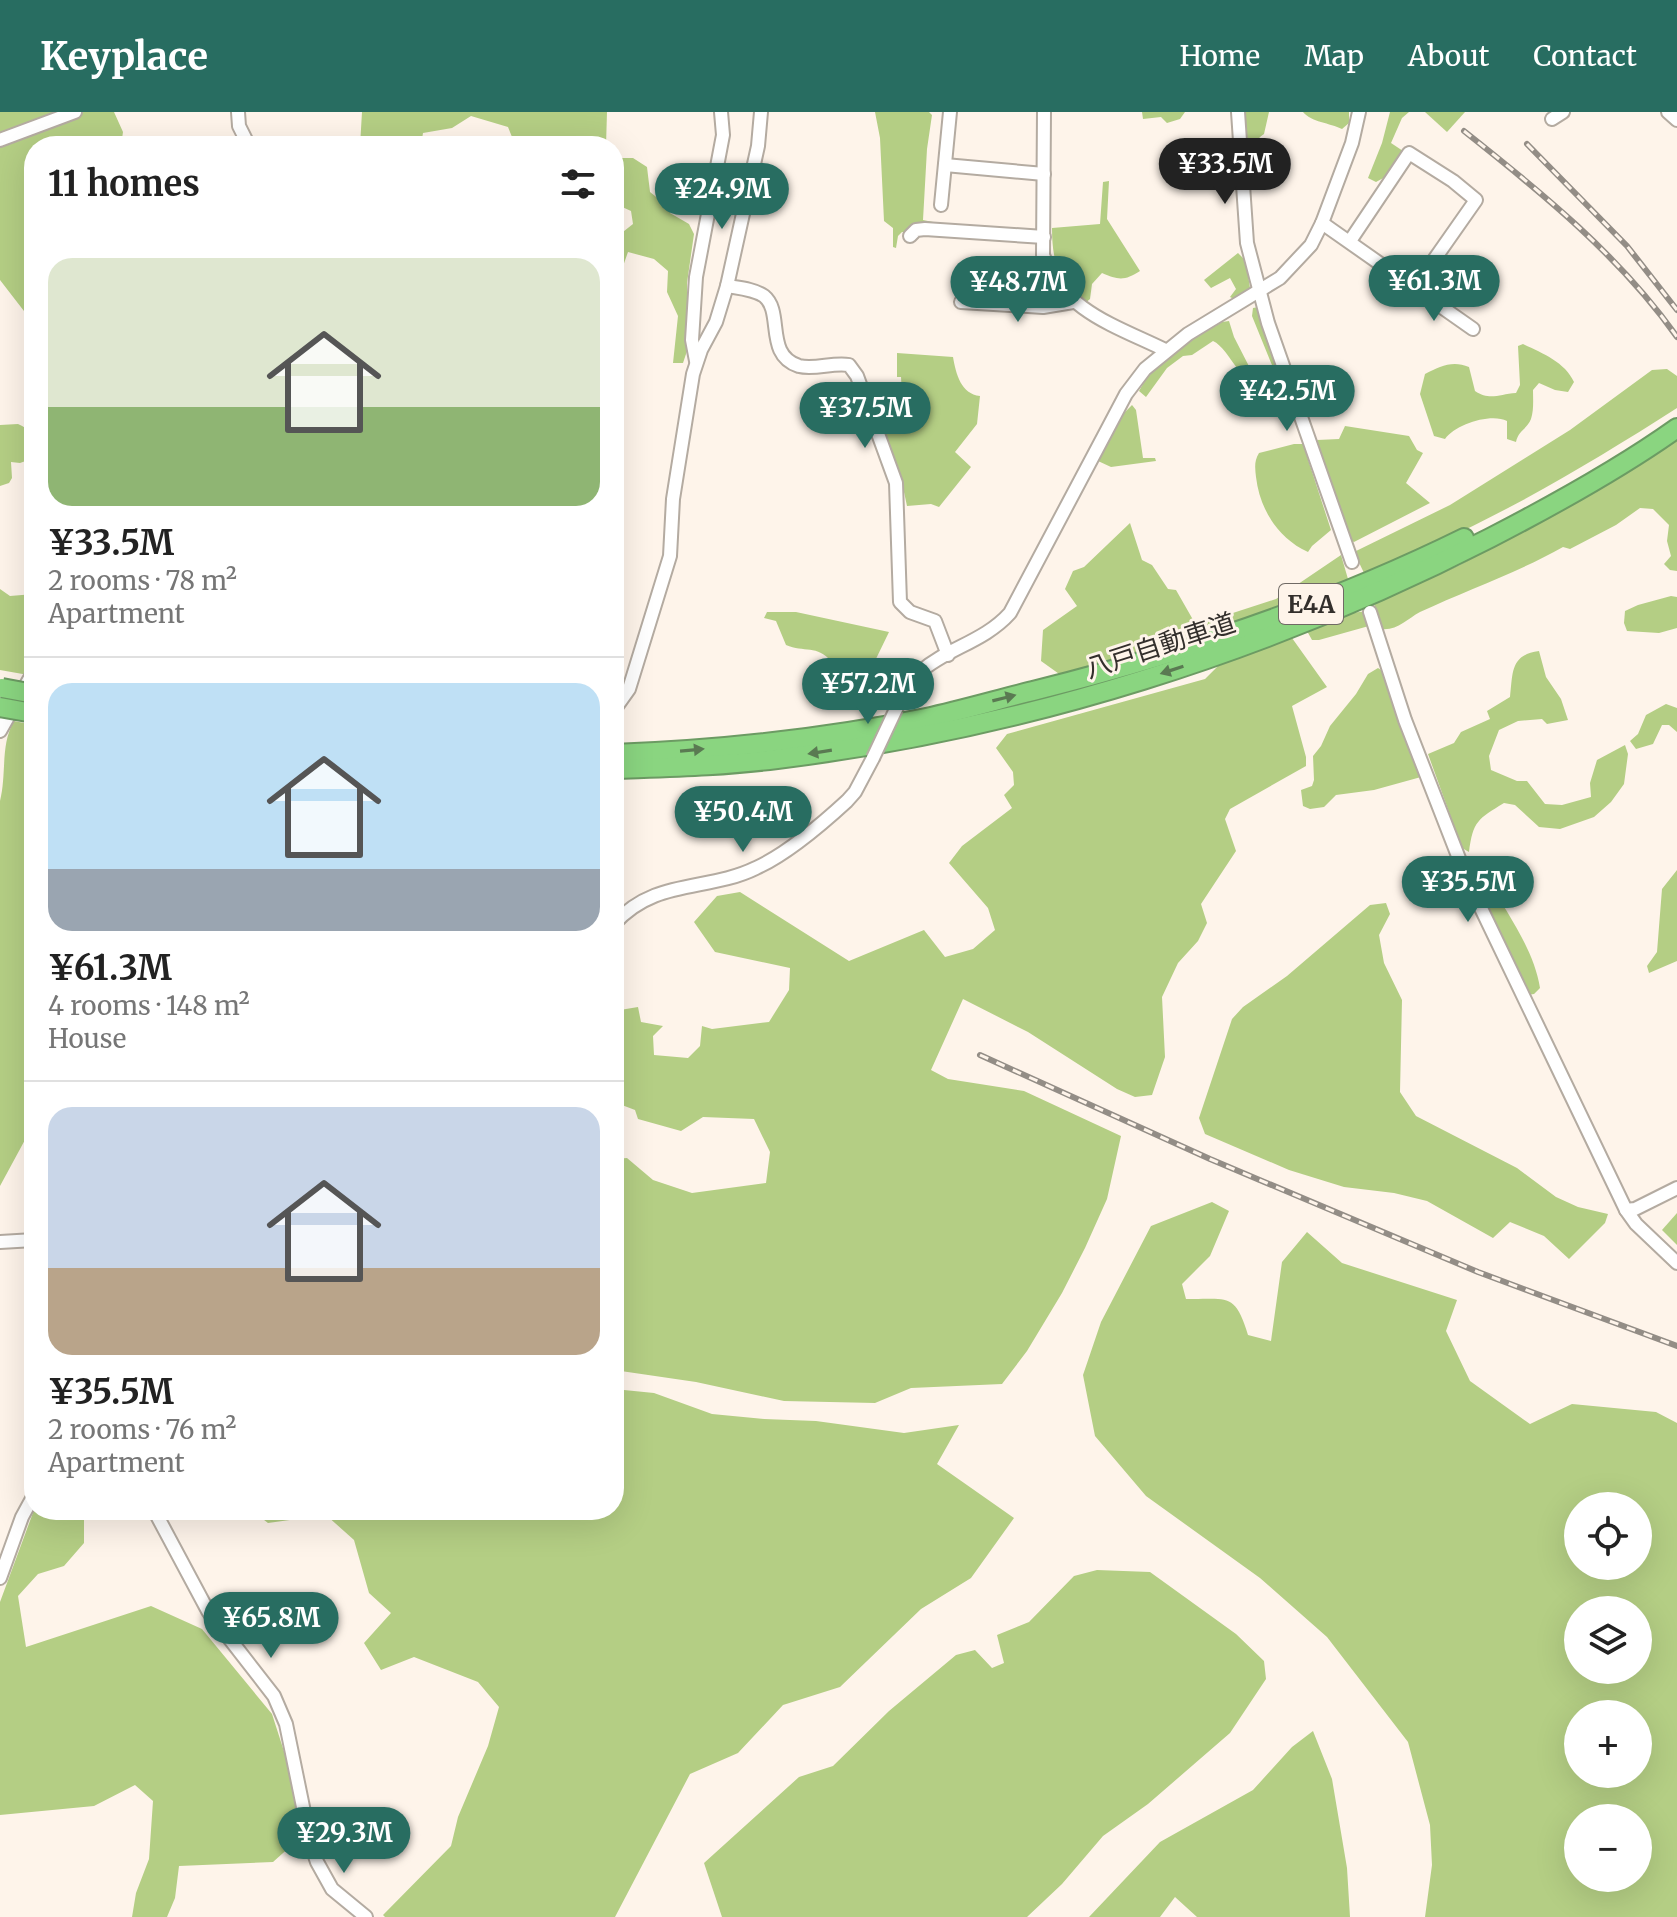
<!DOCTYPE html>
<meta charset="utf-8">
<style>
body{margin:0;font-family:Merriweather,"Noto Sans JP",serif;background:#f6f6f6;color:#222;height:100vh;display:flex;flex-direction:column;font-size:30px;white-space:nowrap}
*{box-sizing:border-box;margin:0}
p{font-size:26px;color:#767676}
.icon{flex:none;width:44px;height:44px;fill:none;stroke:currentColor;stroke-width:2;stroke-linecap:round;stroke-linejoin:round}
.map{position:relative;flex:1;overflow:hidden}
.sheet{position:absolute;left:24px;top:24px;width:600px;height:1384px;display:flex;flex-direction:column;background:#fff;border-radius:32px;box-shadow:0 8px 32px #0002}
.sheet>*{flex:none}
.tools{position:absolute;left:1564px;top:1380px;display:grid;gap:16px}
.tools a{display:grid;place-items:center;width:88px;height:88px;border-radius:50%;background:#fff;box-shadow:0 8px 32px #0002;font-size:40px}
.price{position:absolute;translate:-50% -68px;padding:0 18px;border-radius:28px;background:#286d61;color:#fff;font-size:26px;line-height:52px;filter:drop-shadow(0 2px 4px #0008)}
.price::after{content:'';position:absolute;left:50%;top:48px;width:24px;height:18px;margin-left:-12px;background:inherit;clip-path:polygon(0 0,100% 0,50% 100%)}
.price.active{background:#222;color:#fff}
ul{padding:0;list-style:none}
li{display:grid;align-content:center;gap:16px;height:424px;padding:0 24px}
li+li{border-top:2px solid #e0e0e0}
li span{display:grid;place-items:center;height:248px;border-radius:24px;color:#555}
li>.icon{margin-inline-start:auto}
span .icon{width:144px;height:144px;fill:#fffc;stroke-width:1}
li b{font-size:34px}
h2{display:flex;justify-content:space-between;align-items:center;height:96px;padding:0 24px;font-size:34px}
header{display:flex;align-items:center;gap:48px;box-sizing:border-box;height:112px;padding:0 40px;background:#286d61;color:#fff}
header strong{font-size:38px}
nav{display:flex;gap:44px;margin-inline-start:auto;font-size:28px}
.map>svg:first-child{display:block}
.green{fill:#b4ce84;fill-rule:evenodd}
.lines{fill:none;stroke-linecap:round;stroke-linejoin:round}
.minor-casing{stroke:#b4aba1;stroke-width:16}
.highway-casing{stroke:#6c9b63;stroke-width:22}
.minor{stroke:#fff;stroke-width:12}
.highway{stroke:#8ad580;stroke-width:18}
.rail-casing{stroke:#938d86;stroke-width:6}
.rail{stroke:#fef4ea;stroke-width:3;stroke-dasharray:9;stroke-linecap:butt}
.minor-bridge-casing{stroke:#b4aba1;stroke-width:16;stroke-linecap:butt}
.highway-bridge-casing{stroke:#6c9b63;stroke-width:22;stroke-linecap:butt}
.minor-bridge{stroke:#fff;stroke-width:12}
.highway-bridge{stroke:#8ad580;stroke-width:18}
.oneway{fill:#5a7a52}
.labels{text-anchor:middle;dominant-baseline:central;stroke-width:6;stroke-linejoin:round;paint-order:stroke}
.shield{fill:#fef4ea;stroke:#706a65;stroke-width:2}
.shield-label{font-size:24px;font-weight:bold;fill:#332f2c}
.street-label{font-size:26px;fill:#332f2c;stroke:#fef4ea}
</style>
<header>
<strong>Keyplace</strong>
<nav><a>Home</a><a>Map</a><a>About</a><a>Contact</a></nav>
</header>
<div class="map">
<svg width="1677" height="1805" viewBox="0 0 1677 1805">
<rect width="100%" height="100%" fill="#fef4ea"/>
<g class="green">
<polygon points="0,0 114,0 123,20 121,34 34,34 34,212 0,168"/>
<polygon points="362,0 607,0 606,34 532,34 512,25 508,15 471,4 452,16 423,21 421,34 360,34"/>
<polygon points="875,0 929,0 932,3 927,37 923,108 933,110 933,112 910,120 902,120 898,124 896,136 893,135 893,116 884,109 880,26"/>
<polygon points="1142,0 1185,0 1180,7 1167,11 1161,5 1143,7"/>
<path d="M1245,0H1269L1264,22C1246,32 1252,66 1251,84L1247,83Z"/>
<path d="M1303,0H1349V11L1342,17C1330,11 1311,10 1303,0Z"/>
<polygon points="1390,0 1409,0 1402,6 1391,31 1403,39 1387,64 1376,70 1368,66 1382,31"/>
<polygon points="1425,0 1465,0 1447,20"/>
<polygon points="614,46 633,46 647,55 650,80 670,96 670,101 689,112 694,122 687,171 688,236 683,251 673,251 678,204 667,180 668,159 654,147 628,140 621,160 614,157 614,127 633,112 631,99 620,94 614,95"/>
<path d="M1109,69L1107,107L1140,159C1125,169 1118,168 1102,161L1092,172L1090,187L1084,192C1058,173 1052,147 1052,116L1100,112L1103,70Z"/>
<polygon points="1238,141 1246,149 1250,176 1234,187 1230,185 1236,177 1230,166 1211,176 1204,168"/>
<path d="M1259,195L1283,276C1245,291 1233,238 1213,229L1192,243L1183,244L1167,256L1146,285L1139,279C1156,247 1192,228 1222,210L1229,209L1234,225L1255,266L1276,263L1252,204L1253,196Z"/>
<path d="M1523,232C1542,241 1565,250 1574,270L1568,280L1555,278L1539,271L1533,278C1533,287 1534,298 1531,307C1527,317 1518,319 1516,330L1507,327V309C1491,301 1456,312 1445,327L1434,324L1420,282L1425,262C1440,254 1453,248 1469,255L1475,279C1490,289 1499,282 1516,281L1520,273L1518,234Z"/>
<path d="M897,241L953,245C956,262 961,282 980,284L977,312L955,340L971,355L939,395L931,392L907,394L901,366L878,300L898,294V283L902,282L901,265H897Z"/>
<path d="M1667,257L1677,264V296C1577,360 1475,420 1364,461L1354,440L1450,393L1570,318L1652,258Z"/>
<polygon points="1132,293 1136,298 1143,346 1155,346 1156,349 1111,355 1098,349 1123,302"/>
<path d="M18,312C36,320 34,328 34,346L20,351L11,350L12,366L9,371L0,374V313Z"/>
<polygon points="1345,314 1409,324 1417,338 1423,341 1406,371 1430,391 1354,430 1350,428 1317,328 1339,327"/>
<path d="M1677,324V459L1670,458L1664,452L1671,444L1667,429L1669,413L1653,397L1640,396L1616,413L1570,437L1563,435C1517,461 1467,478 1420,500C1407,507 1397,519 1381,517L1376,512L1319,528H1312L1307,519L1352,501L1374,498L1375,490L1460,453L1660,340Z"/>
<path d="M614,329H619C627,364 624,392 614,426Z"/>
<path d="M1294,332H1303L1331,418L1312,434L1308,440C1278,426 1260,398 1256,365C1255,356 1254,349 1259,341Z"/>
<path d="M1130,411L1142,448L1152,453L1168,477L1176,478L1196,513L1276,487L1341,443L1348,467C1253,507 1161,535 1062,564L1041,549L1043,518L1077,494L1065,477L1073,459L1084,455Z"/>
<polygon points="0,477 10,484 34,482 34,564 0,558"/>
<polygon points="1671,484 1677,485 1677,516 1659,521 1627,519 1624,511 1625,499 1638,493"/>
<path d="M767,500H796L889,520L858,584L846,589L825,584L832,550C817,532 804,541 786,533L776,509L764,506Z"/>
<polygon points="1292,526 1327,575 1292,594 1306,645 1306,654 1230,697 1225,707 1236,739 1201,792 1207,811 1198,829 1178,851 1162,885 1165,945 1152,983 1135,985 1117,977 1028,920 963,887 931,958 948,967 1024,979 1121,1024 1107,1087 1085,1136 1062,1181 1027,1239 1002,1272 911,1276 875,1291 784,1289 696,1270 614,1258 614,1047 627,1046 653,1068 692,1081 766,1071 770,1040 754,1007 703,1005 681,1019 638,1007 635,998 614,990 614,899 638,895 641,910 663,914 653,924 654,943 688,946 700,934 702,914 712,917 769,910 789,878 790,856 715,840 694,810 717,784 740,780 849,849 924,818 945,845 973,837 995,818 988,796 949,751 962,734 1012,696 1004,683 1014,673 1013,660 996,636 1007,622 1205,567 1218,554"/>
<path d="M1539,539L1546,565L1561,587L1568,608L1547,612L1542,607L1518,609L1499,618L1489,644L1491,658L1517,669H1527L1545,692L1562,693L1591,685L1590,671L1597,648L1625,633L1628,642L1624,672L1611,690L1594,705L1560,717L1539,715L1515,693L1504,691C1478,707 1473,709 1469,740L1462,736L1428,642L1454,631L1461,620L1490,607L1487,599L1510,585C1513,561 1510,543 1539,539Z"/>
<polygon points="1378,556 1384,560 1421,665 1374,678 1336,683 1324,695 1310,697 1303,694 1301,678 1312,674 1314,668 1313,644 1321,634 1330,614 1356,582 1368,562"/>
<polygon points="1666,592 1677,596 1677,620 1669,613 1662,613 1653,632 1636,637 1630,629 1638,622 1646,603"/>
<path d="M14,609L34,613V996L30,999L24,1013L26,1026L0,1074V689C7,661 0,633 14,609Z"/>
<polygon points="1677,758 1677,849 1649,861 1647,854 1657,840 1662,777"/>
<path d="M1473,761L1487,766C1506,800 1534,837 1540,876L1534,882L1527,883L1476,774Z"/>
<polygon points="1386,791 1390,802 1379,823 1384,851 1402,888 1400,980 1416,1004 1517,1056 1556,1085 1578,1095 1608,1102 1605,1111 1569,1147 1544,1124 1510,1110 1493,1126 1427,1089 1394,1081 1344,1075 1289,1058 1205,1022 1199,1006 1232,907 1243,895 1287,864 1370,793"/>
<path d="M1212,1090L1229,1099L1210,1144L1182,1172L1186,1187C1226,1188 1235,1179 1248,1223L1271,1229L1282,1150L1307,1120L1342,1151L1457,1188L1446,1219L1470,1269L1530,1312L1572,1292L1656,1300L1677,1311V1805H1425L1432,1753L1430,1713L1408,1630L1327,1525L1260,1466L1146,1384L1095,1324L1083,1263L1101,1210L1151,1114ZM1578,1394H1638V1454H1578ZM1638,1498V1558H1578V1498ZM1578,1602H1638V1662H1578ZM1578,1706H1638V1766H1578Z"/>
<polygon points="1677,1101 1677,1133 1662,1118"/>
<polygon points="614,1277 654,1281 712,1302 764,1307 816,1309 904,1321 959,1313 937,1352 1014,1406 971,1466 921,1497 840,1575 783,1593 738,1641 690,1662 615,1805 385,1805 383,1803 451,1734 458,1705 488,1634 499,1595 478,1570 414,1545 381,1558 364,1531 391,1501 369,1481 354,1428 326,1403 268,1411 251,1398 614,1398"/>
<polygon points="34,1398 89,1398 84,1400 84,1431 64,1454 38,1462 18,1484 26,1535 151,1494 202,1517 272,1602 290,1658 302,1724 273,1750 179,1754 175,1786 167,1805 132,1805 136,1781 149,1747 153,1689 135,1673 94,1694 0,1703 0,1490"/>
<polygon points="1097,1458 1150,1460 1236,1522 1264,1549 1266,1567 1230,1621 1148,1692 1103,1724 1062,1772 1027,1805 722,1805 704,1751 799,1665 833,1654 889,1599 956,1543 975,1538 992,1556 1004,1551 997,1523 1029,1510 1074,1464"/>
<polygon points="1313,1619 1332,1667 1347,1756 1350,1805 1197,1805 1175,1785 1160,1805 1089,1805 1160,1730 1253,1678 1292,1635"/>
</g>
<g class="lines">
<defs>
<g id="minor">
<polyline points="238,0 239,14 249,34"/>
<path d="M1044,0L1043,143C1063,199 1116,214 1165,238"/>
<polyline points="1238,0 1247,131 1268,211 1352,450"/>
<polyline points="1668,0 1677,8"/>
<polyline points="1552,7 1563,0"/>
<polyline points="0,28 75,0"/>
<polyline points="945,53 1044,62"/>
<polyline points="941,93 950,0"/>
<polyline points="1322,111 1473,217"/>
<polyline points="910,124 916,118 925,117 1044,125"/>
<polyline points="1350,129 1409,41 1453,69 1476,88 1415,175"/>
<path d="M727,174C739,176 754,177 764,184C784,200 764,243 799,254C815,258 833,250 849,253L857,264L896,371L900,490L910,500L935,509L948,543"/>
<polyline points="961,190 1043,195 1073,190"/>
<polyline points="696,249 692,228 696,165 723,23 721,0"/>
<polyline points="1370,500 1405,608 1467,767 1626,1098 1636,1112 1677,1151"/>
<path d="M896,597C903,584 910,571 920,560C947,536 984,530 1010,501L1107,318L1126,282L1145,257L1188,222L1280,166L1311,133L1322,111L1352,31L1359,0"/>
<polyline points="614,598 629,577 670,444 673,387 693,262 701,238 716,210 727,174 758,34 761,0"/>
<polyline points="0,619 34,559"/>
<path d="M614,812C655,766 707,780 756,756C787,742 822,712 847,689L855,680L873,646"/>
<polyline points="1626,1098 1635,1097 1677,1076"/>
<polyline points="0,1130 34,1128"/>
<polyline points="154,1398 208,1499 274,1584 286,1612 310,1729 317,1750 332,1777 366,1805"/>
<polyline points="0,1466 22,1405 34,1383"/>
</g>
<g id="highway">
<path d="M614,642C719,638 823,627 926,606C963,598 1000,587 1037,578C1184,541 1328,493 1464,426"/>
<path d="M614,657C668,655 723,654 777,647C1024,617 1268,540 1490,426C1554,393 1618,358 1677,316"/>
</g>
</defs>
<use href="#minor" class="minor-casing"/>
<use href="#highway" class="highway-casing"/>
<use href="#minor" class="minor"/>
<use href="#highway" class="highway"/>
<defs>
<g id="rail">
<path d="M1464,19C1541,80 1620,144 1677,225"/>
<polyline points="1527,32 1627,134 1677,198"/>
<polyline points="980,943 1210,1047 1478,1160 1677,1234"/>
</g>
</defs>
<use href="#rail" class="rail-casing"/>
<use href="#rail" class="rail"/>
<defs>
<polyline id="minor-bridge" points="873,646 896,597"/>
<g id="highway-bridge">
<polyline points="2,576 34,582"/>
<polyline points="0,595 33,601"/>
</g>
</defs>
<use href="#minor-bridge" class="minor-bridge-casing"/>
<use href="#highway-bridge" class="highway-bridge-casing"/>
<use href="#minor-bridge" class="minor-bridge"/>
<use href="#highway-bridge" class="highway-bridge"/>
</g>
<defs><path id="oneway-solid" d="M-6-.8H1V-3.2L6.5 0L1 3.2V.8H-6Z" transform="scale(2)"/></defs>
<g class="oneway">
<use href="#oneway-solid" transform="translate(1172 558) rotate(162)"/>
<use href="#oneway-solid" transform="translate(1004 586) rotate(-14)"/>
<use href="#oneway-solid" transform="translate(692 638) rotate(-5)"/>
<use href="#oneway-solid" transform="translate(820 640) rotate(171)"/>
</g>
<g class="labels">
<rect class="shield" x="1279" y="472" width="64" height="40" rx="6"/>
<g class="shield-label">
<text x="1311" y="492">E4A</text>
</g>
<g class="street-label">
<text transform="translate(1160 533) rotate(-18)">八戸自動車道</text>
</g>
</g>
</svg>
<div class="tools">
<a><svg class="icon" aria-label="locate" viewBox="0 0 24 24"><circle cx="12" cy="12" r="6"/><path d="M12 2v4M12 18v4M2 12h4M18 12h4"/></svg></a>
<a><svg class="icon" aria-label="layers" viewBox="0 0 24 24"><path d="M12 4l9 5-9 5-9-5zM3 14l9 5 9-5"/></svg></a>
<a>+</a>
<a>−</a>
</div>
<b class="price active" style="left:1225px;top:94px">¥33.5M</b>
<b class="price" style="left:722px;top:119px">¥24.9M</b>
<b class="price" style="left:1434px;top:211px">¥61.3M</b>
<b class="price" style="left:1018px;top:212px">¥48.7M</b>
<b class="price" style="left:1287px;top:321px">¥42.5M</b>
<b class="price" style="left:865px;top:338px">¥37.5M</b>
<b class="price" style="left:868px;top:614px">¥57.2M</b>
<b class="price" style="left:743px;top:742px">¥50.4M</b>
<b class="price" style="left:1468px;top:812px">¥35.5M</b>
<b class="price" style="left:271px;top:1548px">¥65.8M</b>
<b class="price" style="left:344px;top:1763px">¥29.3M</b>
<section class="sheet">
<h2>11 homes<svg class="icon" aria-label="filters" viewBox="0 0 24 24"><path d="M4 7h16M4 17h16"/><circle cx="9" cy="7" r="2"/><circle cx="15" cy="17" r="2"/></svg></h2>
<ul>
<li><span style="background:linear-gradient(#dfe7d0 60%,#8fb573 0)"><svg class="icon" aria-label="home" viewBox="0 0 24 24"><path d="M3 11l9-7 9 7M6 9v11h12V9"/></svg></span><div><b>¥33.5M</b><p>2 rooms · 78 m²</p><p>Apartment</p></div></li>
<li><span style="background:linear-gradient(#bfe0f5 75%,#9aa5b1 0)"><svg class="icon" aria-label="home" viewBox="0 0 24 24"><path d="M3 11l9-7 9 7M6 9v11h12V9"/></svg></span><div><b>¥61.3M</b><p>4 rooms · 148 m²</p><p>House</p></div></li>
<li><span style="background:linear-gradient(#c9d6e8 65%,#b9a48a 0)"><svg class="icon" aria-label="home" viewBox="0 0 24 24"><path d="M3 11l9-7 9 7M6 9v11h12V9"/></svg></span><div><b>¥35.5M</b><p>2 rooms · 76 m²</p><p>Apartment</p></div></li>
</ul>
</section>
</div>
